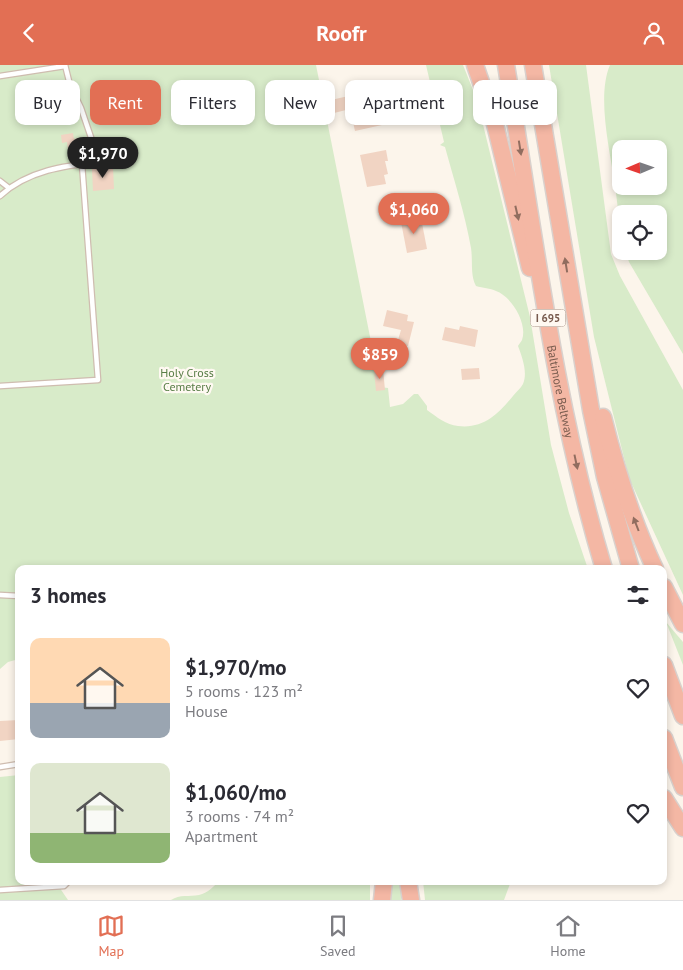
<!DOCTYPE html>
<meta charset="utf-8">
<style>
body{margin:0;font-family:"PT Sans",sans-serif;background:#f2f2f3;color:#2b2b33;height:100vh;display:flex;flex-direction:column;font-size:19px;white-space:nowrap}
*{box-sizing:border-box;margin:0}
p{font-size:16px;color:#7c7c81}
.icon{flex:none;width:28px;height:28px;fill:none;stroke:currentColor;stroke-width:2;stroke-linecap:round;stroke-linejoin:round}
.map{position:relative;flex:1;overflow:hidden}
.details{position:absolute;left:15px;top:500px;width:652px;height:320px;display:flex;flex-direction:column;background:#fff;border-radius:10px;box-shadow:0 2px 8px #0003}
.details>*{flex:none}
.banner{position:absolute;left:15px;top:15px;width:654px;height:45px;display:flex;gap:10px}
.needle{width:32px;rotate:268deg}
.fabs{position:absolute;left:612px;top:75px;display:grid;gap:10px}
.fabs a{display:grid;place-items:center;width:55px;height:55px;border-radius:10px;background:#fff;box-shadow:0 2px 8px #0003;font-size:25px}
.price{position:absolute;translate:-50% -42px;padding:0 11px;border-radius:18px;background:#e26f54;color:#fff;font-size:16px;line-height:32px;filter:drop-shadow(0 1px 2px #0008)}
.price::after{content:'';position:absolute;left:50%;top:30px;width:15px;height:11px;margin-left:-8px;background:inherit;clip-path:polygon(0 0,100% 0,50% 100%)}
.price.on{background:#222;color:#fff}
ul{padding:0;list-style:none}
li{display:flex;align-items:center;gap:15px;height:125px;padding:0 15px}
li span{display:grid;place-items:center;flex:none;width:140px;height:100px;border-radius:10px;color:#555}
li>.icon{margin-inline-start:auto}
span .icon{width:60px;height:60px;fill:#fffc;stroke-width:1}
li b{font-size:21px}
h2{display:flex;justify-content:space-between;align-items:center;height:60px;padding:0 15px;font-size:21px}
.chip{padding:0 18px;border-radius:10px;background:#fff;box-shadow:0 2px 8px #0003;font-size:18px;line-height:45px}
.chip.on{background:#e26f54;color:#fff}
header{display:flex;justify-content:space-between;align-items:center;height:65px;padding:0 15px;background:#e26f54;color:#fff;font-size:22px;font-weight:800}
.tab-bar{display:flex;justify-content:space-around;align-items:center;height:70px;border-top:1px solid #e1e1e2;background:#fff;font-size:14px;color:#7c7c81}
.tab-bar a{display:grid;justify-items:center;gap:2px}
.tab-bar .on{color:#e26f54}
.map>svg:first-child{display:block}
.green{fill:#d8ebc9;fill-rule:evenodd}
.building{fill:#f1d4c3}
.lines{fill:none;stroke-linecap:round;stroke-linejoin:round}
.lane-casing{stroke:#cfbdb0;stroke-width:7}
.highway-casing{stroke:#d9d1cd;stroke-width:19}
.lane{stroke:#fff;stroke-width:4.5}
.highway{stroke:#f4b7a4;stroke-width:16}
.oneway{fill:#916d5f}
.labels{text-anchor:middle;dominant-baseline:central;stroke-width:4.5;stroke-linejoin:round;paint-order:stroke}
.shield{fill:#fff9f2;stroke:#a08a7f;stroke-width:1}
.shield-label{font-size:11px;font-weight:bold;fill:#785b4e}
.park-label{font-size:12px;fill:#587d46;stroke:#fff9f2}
.street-label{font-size:12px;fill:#785b4e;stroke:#fff9f2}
</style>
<header><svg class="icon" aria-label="back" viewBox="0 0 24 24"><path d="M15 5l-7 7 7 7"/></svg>Roofr<svg class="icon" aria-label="person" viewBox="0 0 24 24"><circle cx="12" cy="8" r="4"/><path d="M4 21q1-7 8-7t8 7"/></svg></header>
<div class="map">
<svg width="683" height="835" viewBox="0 0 683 835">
<rect width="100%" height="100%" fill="#fcf5eb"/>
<g class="green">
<path d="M0,0H316L380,322L388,323L390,342L403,339L414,329H418L427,341V345C437,352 446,360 458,361C484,364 498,349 513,331C516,327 521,323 523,319C528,307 522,292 518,281C519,279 521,277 522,275C528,258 511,231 496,226C490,223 483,223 476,221C470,210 473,196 471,183C465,149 454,115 445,82L440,80L444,77L426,0H463L477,35L530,252L551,380L569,448L588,504H19V594L8,597L0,604Z"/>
<polygon points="549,0 586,0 611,189 620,211 683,325 683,530 629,413 594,272"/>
<path d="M610,0H683V289L629,197L625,186H659V149H621V172C619,153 617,134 614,114C609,82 597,30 610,0ZM621,84H659V121H621Z"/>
<polygon points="666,557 683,577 683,600"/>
<polygon points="19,710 19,816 55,816 68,835 0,835 0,712"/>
<path d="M219,816H370V835H171C180,829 189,832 199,830C208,828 213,822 219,816Z"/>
<polygon points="392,816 401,816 401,835 389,835"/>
<polygon points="423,816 511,816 504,835 425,835"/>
</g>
<g class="building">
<polygon points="366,27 369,37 373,36 376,49 379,48 382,60 355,66 350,44 334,48 331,35"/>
<polygon points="73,68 74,74 78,73 80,81 68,84 67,77 62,78 61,70"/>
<polygon points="386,85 388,96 385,96 388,109 384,110 386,119 367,122 360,90"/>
<polygon points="113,102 114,124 93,126 92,104"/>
<polygon points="421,153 427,184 407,188 401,157"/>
<polygon points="387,245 408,250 407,256 414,257 408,281 397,278 401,265 383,261"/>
<polygon points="460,261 478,265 475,282 442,275 445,262 459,265"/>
<polygon points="479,303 480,314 462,315 461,304"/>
<polygon points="383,304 385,325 376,326 374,305"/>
<polygon points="19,655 19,674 0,676 0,656"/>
</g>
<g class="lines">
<defs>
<g id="lane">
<polyline points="65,0 70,20 81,43 99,96"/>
<polyline points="0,11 65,1"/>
<polyline points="0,116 9,123"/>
<path d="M0,131C30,103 72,100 111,95"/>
<polyline points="0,321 98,315 82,99"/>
<polyline points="0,530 19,531"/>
<polyline points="0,702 19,699"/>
<polyline points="0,825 64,821 69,816"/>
</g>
<g id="highway">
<polyline points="475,0 494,55 530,203"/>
<path id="s1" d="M506,0C534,168 555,341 604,504"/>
<polyline points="533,0 591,345 605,412 631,504"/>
<path d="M603,352C616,404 632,455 655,504"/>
<polyline points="664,522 683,559"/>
<polyline points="664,600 683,651"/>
<polyline points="664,673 683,722"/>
<polyline points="664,733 683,763"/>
<polyline points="408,816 411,835"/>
<polyline points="382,835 384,816"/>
</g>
</defs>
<use href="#lane" class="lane-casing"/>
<use href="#highway" class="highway-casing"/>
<use href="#lane" class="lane"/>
<use href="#highway" class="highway"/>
</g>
<defs><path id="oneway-solid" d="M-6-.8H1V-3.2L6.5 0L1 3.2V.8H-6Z" transform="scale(1.25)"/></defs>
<g class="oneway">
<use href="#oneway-solid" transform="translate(520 83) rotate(81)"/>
<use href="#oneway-solid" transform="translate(517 148) rotate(77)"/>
<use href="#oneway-solid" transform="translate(566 200) rotate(-99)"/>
<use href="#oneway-solid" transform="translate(576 397) rotate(78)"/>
<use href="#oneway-solid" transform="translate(636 459) rotate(-111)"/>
</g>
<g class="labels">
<rect class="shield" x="530.5" y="244.5" width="35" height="17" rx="4"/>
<g class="shield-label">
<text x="548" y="253">I 695</text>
</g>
<g class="park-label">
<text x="187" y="307">Holy Cross<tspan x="187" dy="14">Cemetery</tspan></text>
</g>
<g class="street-label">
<text stroke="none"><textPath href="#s1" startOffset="331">Baltimore Beltway</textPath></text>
</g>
</g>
</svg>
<div class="fabs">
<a><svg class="needle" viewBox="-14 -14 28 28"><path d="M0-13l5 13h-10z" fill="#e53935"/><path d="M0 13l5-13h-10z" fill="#7c7c81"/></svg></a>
<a><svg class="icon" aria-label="locate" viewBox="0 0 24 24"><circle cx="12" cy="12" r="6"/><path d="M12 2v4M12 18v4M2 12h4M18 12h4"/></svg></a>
</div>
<b class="price on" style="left:103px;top:114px">$1,970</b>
<b class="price" style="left:414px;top:170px">$1,060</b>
<b class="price" style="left:380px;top:315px">$859</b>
<div class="banner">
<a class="chip">Buy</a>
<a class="chip on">Rent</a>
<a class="chip">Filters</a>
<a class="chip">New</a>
<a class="chip">Apartment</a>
<a class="chip">House</a>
</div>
<section class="details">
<h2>3 homes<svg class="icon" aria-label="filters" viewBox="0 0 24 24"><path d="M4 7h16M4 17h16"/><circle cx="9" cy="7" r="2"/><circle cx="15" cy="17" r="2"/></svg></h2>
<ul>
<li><span style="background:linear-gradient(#ffd9b3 65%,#9aa5b1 0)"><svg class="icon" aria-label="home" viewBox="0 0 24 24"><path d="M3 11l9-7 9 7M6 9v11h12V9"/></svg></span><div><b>$1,970/mo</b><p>5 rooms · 123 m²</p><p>House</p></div><svg class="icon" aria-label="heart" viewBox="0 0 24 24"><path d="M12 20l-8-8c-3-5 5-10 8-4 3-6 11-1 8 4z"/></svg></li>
<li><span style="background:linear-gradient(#dfe7d0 70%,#8fb573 0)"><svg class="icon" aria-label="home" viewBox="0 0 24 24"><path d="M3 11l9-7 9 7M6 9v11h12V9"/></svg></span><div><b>$1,060/mo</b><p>3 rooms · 74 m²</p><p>Apartment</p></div><svg class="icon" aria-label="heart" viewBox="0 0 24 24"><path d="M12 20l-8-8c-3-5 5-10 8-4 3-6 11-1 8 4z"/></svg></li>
</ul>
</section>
</div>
<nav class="tab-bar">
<a class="on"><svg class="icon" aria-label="map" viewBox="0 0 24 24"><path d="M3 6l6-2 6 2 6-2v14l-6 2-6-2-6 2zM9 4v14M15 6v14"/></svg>Map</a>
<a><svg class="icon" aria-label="saved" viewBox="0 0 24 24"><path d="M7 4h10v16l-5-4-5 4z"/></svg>Saved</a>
<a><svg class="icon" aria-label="home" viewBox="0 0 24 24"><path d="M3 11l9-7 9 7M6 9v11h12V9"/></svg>Home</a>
</nav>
